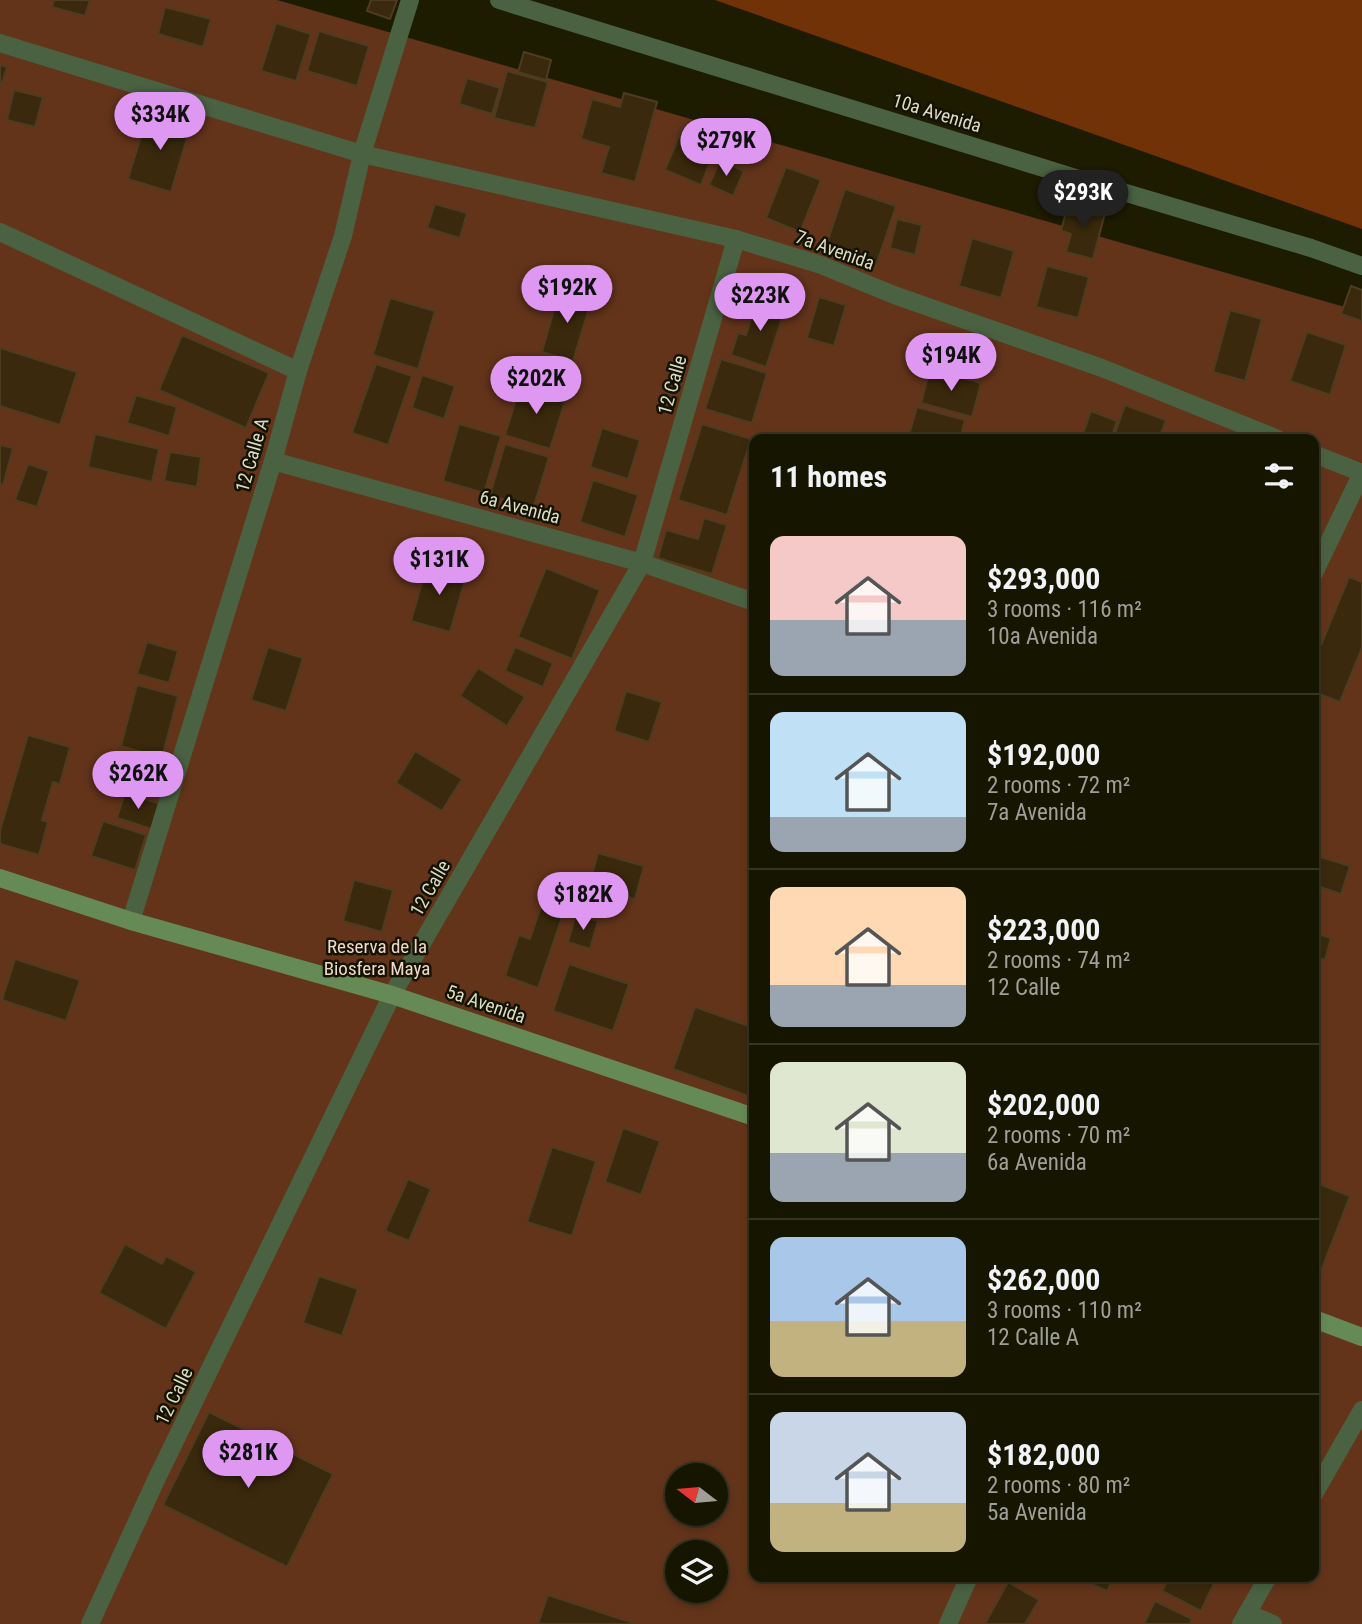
<!DOCTYPE html>
<meta charset="utf-8">
<style>
body{margin:0;font-family:"Roboto Condensed",sans-serif;background:#1f1e0a;color:#f1f3f6;height:100vh;display:flex;flex-direction:column;font-size:26px;white-space:nowrap}
*{box-sizing:border-box;margin:0}
p{font-size:23px;color:#9e9f99}
.icon{flex:none;width:38px;height:38px;fill:none;stroke:currentColor;stroke-width:2;stroke-linecap:round;stroke-linejoin:round}
.map{position:relative;flex:1;overflow:hidden}
.details{position:absolute;left:749px;top:434px;width:570px;height:1148px;display:flex;flex-direction:column;background:#161500;border-radius:14px;box-shadow:0 4px 10px #0003,0 0 0 2px #353422}
.details>*{flex:none}
.needle{width:46px;rotate:286deg}
.tools{position:absolute;left:665px;top:1463px;display:grid;gap:14px}
.tools a{display:grid;place-items:center;width:63px;height:63px;border-radius:50%;background:#161500;box-shadow:0 4px 10px #0003,0 0 0 2px #353422;font-size:35px}
.price{position:absolute;translate:-50% -60px;padding:0 16px;border-radius:24px;background:#de98f2;color:#111;font-size:23px;line-height:46px;filter:drop-shadow(0 2px 4px #0008)}
.price::after{content:'';position:absolute;left:50%;top:42px;width:21px;height:16px;margin-left:-10px;background:inherit;clip-path:polygon(0 0,100% 0,50% 100%)}
.price.selected{background:#222;color:#fff}
ul{padding:0;list-style:none}
li{display:flex;align-items:center;gap:21px;height:175px;padding:0 21px}
li+li{border-top:2px solid #353422}
li span{display:grid;place-items:center;flex:none;width:196px;height:140px;border-radius:14px;color:#555}
li>.icon{margin-inline-start:auto}
span .icon{width:84px;height:84px;fill:#fffc;stroke-width:1}
li b{font-size:30px}
h2{display:flex;justify-content:space-between;align-items:center;height:84px;padding:0 21px;font-size:30px}
.map>svg:first-child{display:block}
.green{fill:#63341a;fill-rule:evenodd}
.forest{fill:#713207}
.building{fill:#3a290c;stroke:#4e3c20;stroke-width:2}
.lines{fill:none;stroke-linecap:round;stroke-linejoin:round}
.street{stroke:#4a6242;stroke-width:18}
.secondary{stroke:#658a56;stroke-width:18}
.labels{text-anchor:middle;dominant-baseline:central;stroke-width:5;stroke-linejoin:round;paint-order:stroke}
.street-label{font-size:19px;fill:#dbdbc9;stroke:#141300}
.park-label{font-size:19px;fill:#f0d7cb;stroke:#141300}
</style>
<div class="map">
<svg width="1362" height="1624" viewBox="0 0 1362 1624">
<rect width="100%" height="100%" fill="#1e1c00"/>
<path class="green" d="M0,0H277L1362,312V1624H0ZM754,439H1314V1577H754ZM677,1475H716V1514H677ZM677,1552H716V1591H677Z"/>
<polygon class="forest" points="715,0 1362,0 1362,229"/>
<g class="building">
<polygon points="54,0 90,0 85,16 52,7"/>
<polygon points="371,0 397,0 390,19 367,11"/>
<polygon points="165,7 211,19 203,47 158,34"/>
<polygon points="276,23 311,34 296,81 261,71"/>
<polygon points="319,31 369,46 357,86 307,71"/>
<polygon points="524,52 551,60 546,80 518,72"/>
<polygon points="0,65 7,67 1,86 0,85"/>
<polygon points="507,71 548,82 535,128 494,118"/>
<polygon points="467,78 500,88 492,114 459,104"/>
<polygon points="14,90 43,97 35,127 7,120"/>
<polygon points="624,93 657,102 635,182 601,173 609,147 581,139 592,99 620,107"/>
<polygon points="148,113 191,125 171,192 128,179"/>
<polygon points="682,129 705,138 700,149 713,154 701,185 665,170"/>
<polygon points="722,133 742,139 737,155 717,149"/>
<polygon points="720,160 744,171 733,196 709,185"/>
<polygon points="786,167 821,180 800,232 766,218"/>
<polygon points="845,189 896,206 877,263 826,246"/>
<polygon points="435,204 467,213 460,238 427,228"/>
<polygon points="1068,204 1105,213 1093,259 1066,252 1071,234 1061,231"/>
<polygon points="897,219 922,225 915,255 890,248"/>
<polygon points="972,238 1014,251 1001,298 959,286"/>
<polygon points="1047,266 1089,277 1078,318 1036,307"/>
<polygon points="1351,286 1362,290 1362,321 1341,314"/>
<polygon points="560,288 592,298 573,361 542,352"/>
<polygon points="758,297 786,306 766,367 731,355 738,333 746,335"/>
<polygon points="819,297 846,305 834,346 807,338"/>
<polygon points="390,298 435,311 418,369 373,355"/>
<polygon points="1230,310 1262,319 1245,381 1213,372"/>
<polygon points="1307,332 1346,345 1330,395 1290,381"/>
<polygon points="182,335 269,373 246,428 159,390"/>
<polygon points="0,348 77,372 60,425 0,406"/>
<polygon points="721,359 767,373 752,423 705,409"/>
<polygon points="376,364 412,376 388,445 352,433"/>
<polygon points="930,369 981,383 972,417 921,403"/>
<polygon points="422,375 455,386 444,419 412,408"/>
<polygon points="521,384 566,398 550,449 505,435"/>
<polygon points="136,395 177,407 169,436 127,423"/>
<polygon points="1125,405 1166,420 1159,439 1113,439"/>
<polygon points="917,407 965,420 960,439 908,439"/>
<polygon points="1091,411 1117,421 1111,439 1081,439"/>
<polygon points="459,424 501,436 484,493 443,481"/>
<polygon points="702,424 751,439 727,515 678,500"/>
<polygon points="602,428 640,440 628,479 590,467"/>
<polygon points="95,434 159,449 152,482 88,467"/>
<polygon points="505,444 549,457 533,509 490,495"/>
<polygon points="0,445 13,448 3,485 0,484"/>
<polygon points="170,452 201,457 197,487 164,481"/>
<polygon points="28,464 49,471 37,507 15,500"/>
<polygon points="593,480 638,495 625,537 580,522"/>
<polygon points="704,518 727,525 712,574 658,558 666,530 698,539"/>
<polygon points="428,562 467,573 450,632 411,621"/>
<polygon points="546,568 600,590 572,659 518,637"/>
<polygon points="1349,577 1362,582 1362,648 1340,702 1314,692 1314,662"/>
<polygon points="147,642 178,651 169,683 137,674"/>
<polygon points="268,647 303,658 286,711 251,700"/>
<polygon points="515,647 553,663 543,687 505,671"/>
<polygon points="478,668 525,697 507,726 460,696"/>
<polygon points="137,685 178,696 162,758 121,746"/>
<polygon points="626,691 662,702 649,742 614,731"/>
<polygon points="28,735 70,747 60,784 53,782 42,820 48,822 39,855 0,844 0,831"/>
<polygon points="415,751 462,779 442,811 396,783"/>
<polygon points="125,792 160,804 152,829 117,818"/>
<polygon points="103,821 146,835 135,870 91,856"/>
<polygon points="598,853 644,866 635,899 589,886"/>
<polygon points="1314,855 1350,866 1341,894 1314,885"/>
<polygon points="354,880 393,890 382,932 343,921"/>
<polygon points="542,904 564,911 538,988 505,976 519,935 530,939"/>
<polygon points="576,914 598,921 590,949 568,942"/>
<polygon points="1314,933 1331,938 1325,960 1314,957"/>
<polygon points="15,959 80,980 66,1021 2,1000"/>
<polygon points="569,964 629,984 613,1031 553,1011"/>
<polygon points="695,1007 754,1028 754,1098 673,1069"/>
<polygon points="623,1128 660,1141 641,1195 605,1182"/>
<polygon points="552,1147 596,1161 572,1236 527,1222"/>
<polygon points="408,1179 431,1189 409,1241 385,1231"/>
<polygon points="1314,1182 1350,1196 1314,1289"/>
<polygon points="125,1244 162,1264 166,1256 196,1272 166,1329 99,1293"/>
<polygon points="319,1276 358,1289 342,1336 303,1323"/>
<polygon points="209,1412 333,1474 287,1567 163,1505"/>
<polygon points="1075,1577 1114,1577 1107,1591"/>
<polygon points="1170,1577 1212,1577 1216,1579 1201,1611 1162,1591"/>
<polygon points="1008,1582 1039,1600 1025,1624 985,1624"/>
<polygon points="548,1595 636,1624 538,1624"/>
<polygon points="1155,1601 1192,1619 1190,1624 1144,1624"/>
</g>
<g class="lines">
<g class="street">
<polyline points="499,0 1076,178 1311,248 1362,266"/>
<polyline points="0,43 362,154 736,239 821,265 894,295 1102,368 1278,439"/>
<polyline points="0,232 298,371"/>
<polyline points="1314,454 1362,473"/>
<polyline points="273,461 642,563 754,602"/>
<polyline points="1314,573 1362,473"/>
<polyline points="131,921 273,461 298,371 343,236 362,154 410,0"/>
<polyline points="1314,1494 1362,1410"/>
<polyline points="1247,1613 1273,1624"/>
<polyline points="90,1624 156,1480 392,995 642,563 736,239"/>
<polyline points="948,1624 969,1577"/>
<polyline points="1241,1624 1268,1577"/>
</g>
<g class="secondary">
<polyline points="0,878 131,921 392,995 754,1117"/>
<polyline points="1314,1319 1362,1337"/>
</g>
</g>
<g class="labels">
<g class="street-label">
<text transform="translate(937 113) rotate(17)">10a Avenida</text>
<text transform="translate(835 250) rotate(20)">7a Avenida</text>
<text transform="translate(672 385) rotate(-74)">12 Calle</text>
<text transform="translate(252 455) rotate(-74)">12 Calle A</text>
<text transform="translate(520 507) rotate(15)">6a Avenida</text>
<text transform="translate(430 888) rotate(-60)">12 Calle</text>
<text transform="translate(486 1004) rotate(19)">5a Avenida</text>
<text transform="translate(174 1396) rotate(-64)">12 Calle</text>
</g>
<g class="park-label">
<text x="377" y="946">Reserva de la<tspan x="377" dy="22">Biosfera Maya</tspan></text>
</g>
</g>
</svg>
<div class="tools">
<a><svg class="needle" viewBox="-14 -14 28 28"><path d="M0-13l5 13h-10z" fill="#e53935"/><path d="M0 13l5-13h-10z" fill="#9e9f99"/></svg></a>
<a><svg class="icon" aria-label="layers" viewBox="0 0 24 24"><path d="M12 4l9 5-9 5-9-5zM3 14l9 5 9-5"/></svg></a>
</div>
<b class="price" style="left:160px;top:152px">$334K</b>
<b class="price" style="left:726px;top:178px">$279K</b>
<b class="price selected" style="left:1083px;top:230px">$293K</b>
<b class="price" style="left:567px;top:325px">$192K</b>
<b class="price" style="left:760px;top:333px">$223K</b>
<b class="price" style="left:951px;top:393px">$194K</b>
<b class="price" style="left:536px;top:416px">$202K</b>
<b class="price" style="left:439px;top:597px">$131K</b>
<b class="price" style="left:138px;top:811px">$262K</b>
<b class="price" style="left:583px;top:932px">$182K</b>
<b class="price" style="left:248px;top:1490px">$281K</b>
<section class="details">
<h2>11 homes<svg class="icon" aria-label="filters" viewBox="0 0 24 24"><path d="M4 7h16M4 17h16"/><circle cx="9" cy="7" r="2"/><circle cx="15" cy="17" r="2"/></svg></h2>
<ul>
<li><span style="background:linear-gradient(#f6c9c9 60%,#9aa5b1 0)"><svg class="icon" aria-label="home" viewBox="0 0 24 24"><path d="M3 11l9-7 9 7M6 9v11h12V9"/></svg></span><div><b>$293,000</b><p>3 rooms · 116 m²</p><p>10a Avenida</p></div></li>
<li><span style="background:linear-gradient(#bfe0f5 75%,#9aa5b1 0)"><svg class="icon" aria-label="home" viewBox="0 0 24 24"><path d="M3 11l9-7 9 7M6 9v11h12V9"/></svg></span><div><b>$192,000</b><p>2 rooms · 72 m²</p><p>7a Avenida</p></div></li>
<li><span style="background:linear-gradient(#ffd9b3 70%,#9aa5b1 0)"><svg class="icon" aria-label="home" viewBox="0 0 24 24"><path d="M3 11l9-7 9 7M6 9v11h12V9"/></svg></span><div><b>$223,000</b><p>2 rooms · 74 m²</p><p>12 Calle</p></div></li>
<li><span style="background:linear-gradient(#dfe7d0 65%,#9aa5b1 0)"><svg class="icon" aria-label="home" viewBox="0 0 24 24"><path d="M3 11l9-7 9 7M6 9v11h12V9"/></svg></span><div><b>$202,000</b><p>2 rooms · 70 m²</p><p>6a Avenida</p></div></li>
<li><span style="background:linear-gradient(#a9c7e8 60%,#c2b280 0)"><svg class="icon" aria-label="home" viewBox="0 0 24 24"><path d="M3 11l9-7 9 7M6 9v11h12V9"/></svg></span><div><b>$262,000</b><p>3 rooms · 110 m²</p><p>12 Calle A</p></div></li>
<li><span style="background:linear-gradient(#c9d6e8 65%,#c2b280 0)"><svg class="icon" aria-label="home" viewBox="0 0 24 24"><path d="M3 11l9-7 9 7M6 9v11h12V9"/></svg></span><div><b>$182,000</b><p>2 rooms · 80 m²</p><p>5a Avenida</p></div></li>
</ul>
</section>
</div>
